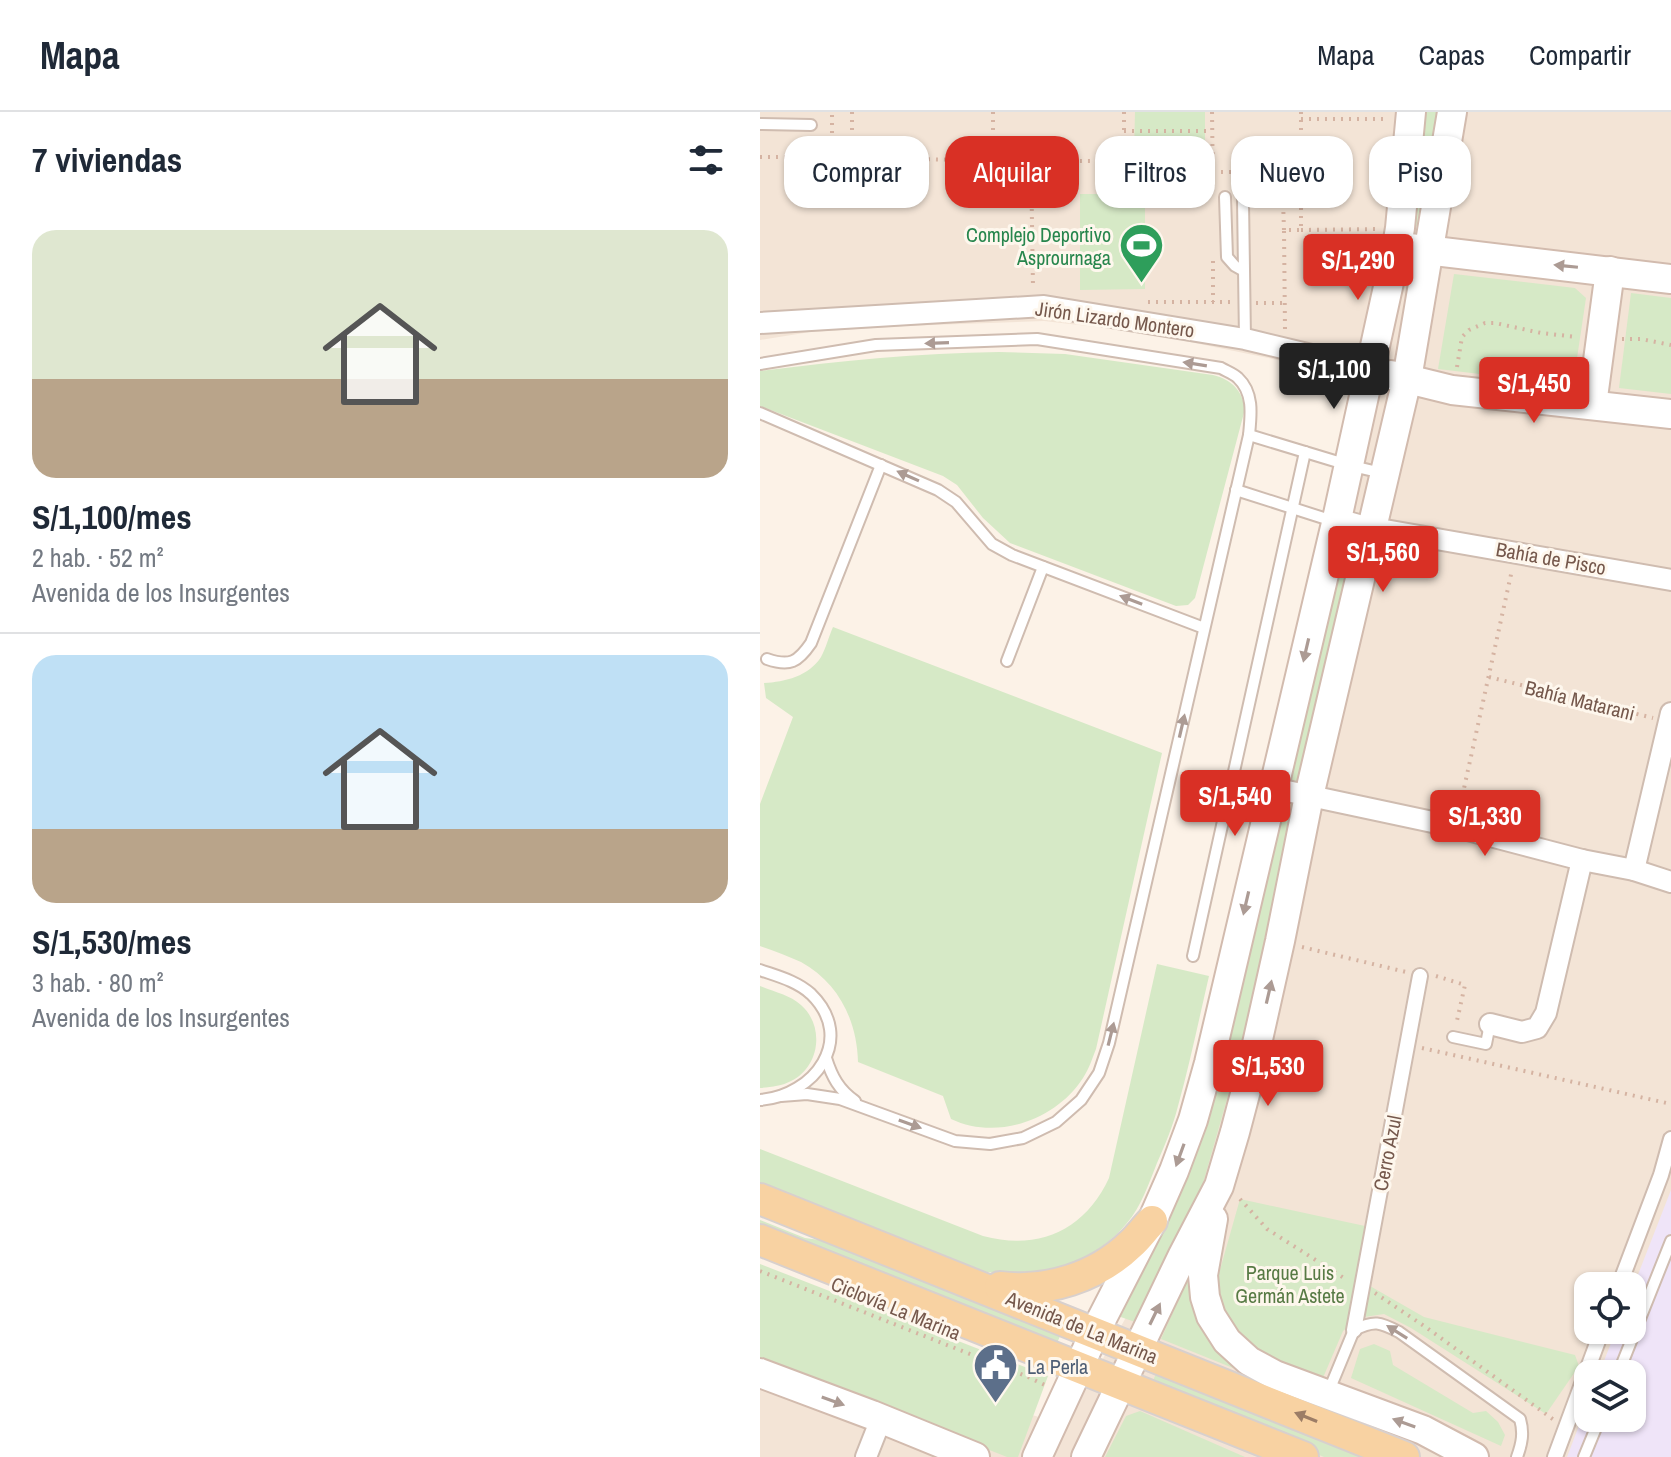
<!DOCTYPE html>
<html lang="es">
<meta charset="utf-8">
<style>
body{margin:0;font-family:"Archivo Narrow",sans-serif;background:#f2f2f3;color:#1f2937;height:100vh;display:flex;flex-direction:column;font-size:30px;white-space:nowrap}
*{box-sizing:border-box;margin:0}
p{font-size:26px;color:#747a83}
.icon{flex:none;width:44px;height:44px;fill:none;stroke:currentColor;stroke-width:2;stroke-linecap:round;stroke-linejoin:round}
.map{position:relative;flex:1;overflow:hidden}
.drawer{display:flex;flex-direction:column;background:#fff;width:760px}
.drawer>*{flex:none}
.hud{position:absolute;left:24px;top:24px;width:760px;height:72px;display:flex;gap:16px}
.fabs{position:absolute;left:814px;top:1160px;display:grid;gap:16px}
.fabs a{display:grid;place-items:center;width:72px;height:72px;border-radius:16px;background:#fff;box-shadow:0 2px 6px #0004;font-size:40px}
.price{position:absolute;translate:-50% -68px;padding:0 18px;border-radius:8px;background:#d93025;color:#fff;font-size:26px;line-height:52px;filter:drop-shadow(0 2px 4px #0008)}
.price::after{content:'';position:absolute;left:50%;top:48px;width:24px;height:18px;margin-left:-12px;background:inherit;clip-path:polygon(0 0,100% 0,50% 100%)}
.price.on{background:#222;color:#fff}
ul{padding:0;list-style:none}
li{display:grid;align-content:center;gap:16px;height:424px;padding:0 32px}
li+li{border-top:2px solid #e0e1e3}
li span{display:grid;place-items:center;height:248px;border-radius:24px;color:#555}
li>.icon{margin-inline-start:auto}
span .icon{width:144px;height:144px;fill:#fffc;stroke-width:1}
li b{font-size:34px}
h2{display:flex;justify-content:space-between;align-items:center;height:96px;padding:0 32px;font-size:34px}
.pill{padding:0 28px;border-radius:24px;background:#fff;box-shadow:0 2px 6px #0004;font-size:28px;line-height:72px}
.pill.on{background:#d93025;color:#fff}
header{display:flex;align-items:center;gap:48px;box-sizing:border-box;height:112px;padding:0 40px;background:#fff;border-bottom:2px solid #e0e1e3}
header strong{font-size:38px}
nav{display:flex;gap:44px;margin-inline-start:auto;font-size:28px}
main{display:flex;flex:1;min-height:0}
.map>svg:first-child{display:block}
.residential{fill:#f3e4d6;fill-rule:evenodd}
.education{fill:#efe4f8}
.green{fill:#d6e9c6}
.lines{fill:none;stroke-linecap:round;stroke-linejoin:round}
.service-casing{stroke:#cfbcb0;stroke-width:14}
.pedestrian-casing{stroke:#cfbcb0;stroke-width:18}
.minor-casing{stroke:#cfbcb0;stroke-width:24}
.secondary-casing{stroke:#d2bbae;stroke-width:32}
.primary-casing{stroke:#d8d0cd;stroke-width:34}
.path{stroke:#d5b3a2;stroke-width:4;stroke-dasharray:2 6;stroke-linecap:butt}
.service{stroke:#fff;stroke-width:10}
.pedestrian{stroke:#fff;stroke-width:14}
.minor{stroke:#fff;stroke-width:20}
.secondary{stroke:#fff;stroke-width:28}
.primary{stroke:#f8d2a2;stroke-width:30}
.oneway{fill:#ac9b94}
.oneway2{fill:#9c7d66}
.labels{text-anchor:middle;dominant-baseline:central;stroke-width:6;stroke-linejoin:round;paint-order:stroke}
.leisure-label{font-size:20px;fill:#27864d;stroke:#fef7ed;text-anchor:end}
.street-label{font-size:20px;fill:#75584c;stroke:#fef7ed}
.park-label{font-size:20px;fill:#577a44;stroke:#fef7ed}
.service-label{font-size:20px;fill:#4e5e75;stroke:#fef7ed;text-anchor:start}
</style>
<header>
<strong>Mapa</strong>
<nav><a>Mapa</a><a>Capas</a><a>Compartir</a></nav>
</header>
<main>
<section class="drawer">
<h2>7 viviendas<svg class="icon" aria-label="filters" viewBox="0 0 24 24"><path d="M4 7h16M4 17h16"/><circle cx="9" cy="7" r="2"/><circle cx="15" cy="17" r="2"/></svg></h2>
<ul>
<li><span style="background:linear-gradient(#dfe7d0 60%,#b9a48a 0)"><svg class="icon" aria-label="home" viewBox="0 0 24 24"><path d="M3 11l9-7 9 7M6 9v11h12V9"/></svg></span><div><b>S/1,100/mes</b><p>2 hab. · 52 m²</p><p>Avenida de los Insurgentes</p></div></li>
<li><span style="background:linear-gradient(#bfe0f5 70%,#b9a48a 0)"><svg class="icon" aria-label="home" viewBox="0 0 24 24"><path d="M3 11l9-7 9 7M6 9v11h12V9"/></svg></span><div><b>S/1,530/mes</b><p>3 hab. · 80 m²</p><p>Avenida de los Insurgentes</p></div></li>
</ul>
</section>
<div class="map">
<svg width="911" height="1345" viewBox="0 0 911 1345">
<rect width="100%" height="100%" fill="#fcf2e7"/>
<path class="residential" d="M0,0H911V1345H0V1201L208,1284L306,1313L379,1182L619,280L576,260L381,220L284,209L144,214L50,220L0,228ZM828,1174H872V1218H828ZM828,1262H872V1306H828Z"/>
<polygon class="education" points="911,1078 911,1345 807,1345 828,1290 828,1306 872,1306 872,1262 839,1262 856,1218 872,1218 872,1178"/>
<g class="green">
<polygon points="375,0 445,0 445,42 374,41"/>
<polygon points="660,0 677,0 661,115 648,113"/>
<polygon points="320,82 385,82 385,177 320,178"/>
<polygon points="694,162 815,176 826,186 813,273 678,257"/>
<polygon points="871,181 911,186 911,282 859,276"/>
<path d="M239,240L305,242L453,263C472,268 482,278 485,297L435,486L428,493L416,494L250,431L223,406L197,373L183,364L0,294V259C80,249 158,241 239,240Z"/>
<polygon points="584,419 594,420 575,512 574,540 497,882 442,1075 375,1210 355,1203 425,1063"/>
<path d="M73,515L402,641L336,937C332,947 329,957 323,966C296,1008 237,1029 191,1007L183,984L98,950C97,909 79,871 41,850C28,844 14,839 0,834V692L33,605L6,586L4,571C25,570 49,564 61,545C66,536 69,524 73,515Z"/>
<path d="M397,852L449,864C439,907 430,951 418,994C413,1014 405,1033 397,1051C389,1071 381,1095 367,1111C326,1160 265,1170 206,1156L0,1074V1037L223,1124C279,1139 325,1118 349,1066Z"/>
<path d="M0,874C14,880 30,883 41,893C65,914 60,955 31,969C22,974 11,975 0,976Z"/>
<polygon points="480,1087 605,1114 603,1170 664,1205 815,1243 819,1254 786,1302 651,1216 624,1202 598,1206 583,1219 562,1268 502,1245 463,1216 454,1179"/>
<polygon points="0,1108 45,1126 82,1131 303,1217 295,1236 0,1119"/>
<polygon points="0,1152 288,1264 258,1345 247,1345 0,1247"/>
<polygon points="433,1155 483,1260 401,1227"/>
<polygon points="614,1232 630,1239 633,1253 713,1301 726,1299 738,1310 745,1323 741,1334 591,1266 600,1237"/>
<polygon points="398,1257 608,1345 564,1345 392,1271"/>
<polygon points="380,1299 485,1345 345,1345 366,1304"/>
</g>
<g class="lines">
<defs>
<g id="service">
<polyline points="0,12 51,13"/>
<polyline points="465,85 467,145 475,154 484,159"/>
<polyline points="483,88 485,227"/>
<path d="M0,252L116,233L277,227L461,256C466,259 474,262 478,266C494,281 491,303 489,323L349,931L339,961L321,988L296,1010L263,1026L230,1032L195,1029L80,987L47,982L21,984"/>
<polyline points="0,301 178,378 196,390 232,432 252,443 444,516"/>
<polyline points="489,323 588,353 622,361"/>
<polyline points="476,378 573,409"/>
<path d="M7,547C30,555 38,550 51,531L121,353"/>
<polyline points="247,549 283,455"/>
<polyline points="472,667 511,676"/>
<polyline points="433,844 545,340"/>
<path d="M0,858C17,864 37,869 51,882C97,927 54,984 0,988"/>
<polyline points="693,925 726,932 730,912"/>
<path d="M66,946C72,965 79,978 95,989"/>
<polyline points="858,1262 911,1129"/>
<path d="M568,1281L594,1218C614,1208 620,1210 639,1220L760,1307C764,1321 762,1331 757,1345"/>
<polyline points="824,1345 840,1306"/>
</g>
<g id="pedestrian">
<polyline points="859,1174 901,1063 911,1027"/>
<polyline points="594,1218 660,864"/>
<polyline points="795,1345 842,1218"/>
</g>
<g id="minor">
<polyline points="0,211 284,194 485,227 610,257"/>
<polyline points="577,407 602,414 911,468"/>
<polyline points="513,676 696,715 822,748 874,758 911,770"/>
<polyline points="874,758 911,601"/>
<polyline points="730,912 762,920 777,916 786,901 822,748"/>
<polyline points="106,1345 121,1307"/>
</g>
<g id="secondary">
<polyline points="649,136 911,167"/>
<polyline points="631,263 692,278 911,302"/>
<polyline points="832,293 850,159"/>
<polyline points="453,1107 443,1163 445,1185 451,1204 467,1229 489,1249 515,1263 663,1318 714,1345"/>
<polyline points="0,1261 112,1303 215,1345"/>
<polyline points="277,1345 335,1220 392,1109 414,1059 433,1008 449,951 577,407 637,134 640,116 651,0"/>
<polyline points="326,1345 422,1145 459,1074 475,1020 490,963 520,829 549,684 647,267 692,0"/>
</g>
<g id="primary">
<polyline points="0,1087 644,1345"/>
<polyline points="0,1128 543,1345"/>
<path d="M240,1175C287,1181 337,1165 371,1132C379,1125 385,1116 392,1109"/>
</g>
</defs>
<use href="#service" class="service-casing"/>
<use href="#pedestrian" class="pedestrian-casing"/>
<use href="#minor" class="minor-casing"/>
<use href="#secondary" class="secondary-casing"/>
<use href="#primary" class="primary-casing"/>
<g class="path">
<polyline points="92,0 92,45"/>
<polyline points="233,0 233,49"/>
<polyline points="364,0 364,50"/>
<polyline points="452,0 453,76"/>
<polyline points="541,7 627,7"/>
<polyline points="364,19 452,19"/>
<polyline points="0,45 92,45 233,49 453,49"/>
<polyline points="72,45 72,0"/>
<polyline points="271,49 273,175"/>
<polyline points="453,60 541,60"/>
<polyline points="522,60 524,118"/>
<polyline points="541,118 619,117"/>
<polyline points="453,149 453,190"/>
<polyline points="388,190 471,190"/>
<polyline points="496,191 523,191"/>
<polyline points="525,217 524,118 541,118 541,0"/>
<polyline points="862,227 881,227 911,233"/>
<polyline points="697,255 702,225 709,218 725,211 735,211 781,221 817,225"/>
<polyline points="729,565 893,606"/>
<polyline points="699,699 752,458"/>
<polyline points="542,835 646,860"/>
<polyline points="676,864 705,873 696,913"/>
<polyline points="662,936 911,992"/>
<polyline points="480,1087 507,1117 587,1168"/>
<polyline points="0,1159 268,1265 287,1274"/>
<polyline points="615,1181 667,1216 794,1308"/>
</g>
<use href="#service" class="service"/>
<use href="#pedestrian" class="pedestrian"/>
<use href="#minor" class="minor"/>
<use href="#secondary" class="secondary"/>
<use href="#primary" class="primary"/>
</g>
<defs><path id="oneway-solid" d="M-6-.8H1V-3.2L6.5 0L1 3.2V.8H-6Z" transform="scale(2)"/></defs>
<g class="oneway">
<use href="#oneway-solid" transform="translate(806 154) rotate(-174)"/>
<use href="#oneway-solid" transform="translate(177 231) rotate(178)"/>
<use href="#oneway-solid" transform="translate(435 252) rotate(-171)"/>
<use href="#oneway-solid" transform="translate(148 364) rotate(-156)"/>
<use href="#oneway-solid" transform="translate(371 488) rotate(-159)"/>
<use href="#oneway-solid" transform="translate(546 538) rotate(103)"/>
<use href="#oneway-solid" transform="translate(422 614) rotate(-77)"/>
<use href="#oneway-solid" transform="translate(486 791) rotate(103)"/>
<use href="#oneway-solid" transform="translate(509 880) rotate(-77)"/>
<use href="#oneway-solid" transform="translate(351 922) rotate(-76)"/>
<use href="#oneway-solid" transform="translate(150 1012) rotate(20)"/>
<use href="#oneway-solid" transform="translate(420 1043) rotate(110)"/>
<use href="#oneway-solid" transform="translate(395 1202) rotate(-64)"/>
<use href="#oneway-solid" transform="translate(637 1220) rotate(-148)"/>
<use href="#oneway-solid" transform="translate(73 1289) rotate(20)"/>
<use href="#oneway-solid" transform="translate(644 1311) rotate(-160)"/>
</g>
<use class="oneway2" href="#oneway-solid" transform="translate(546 1305) rotate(-158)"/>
<defs>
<symbol id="stadium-pin" viewBox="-11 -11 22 30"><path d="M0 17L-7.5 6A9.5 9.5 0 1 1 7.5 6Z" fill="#2e9e5b" stroke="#fef7ed"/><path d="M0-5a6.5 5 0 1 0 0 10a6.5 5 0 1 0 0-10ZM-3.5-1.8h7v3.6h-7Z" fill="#fff"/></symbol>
<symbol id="civic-pin" viewBox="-11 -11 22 30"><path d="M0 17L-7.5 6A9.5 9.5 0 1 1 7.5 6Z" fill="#5c6f8a" stroke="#fef7ed"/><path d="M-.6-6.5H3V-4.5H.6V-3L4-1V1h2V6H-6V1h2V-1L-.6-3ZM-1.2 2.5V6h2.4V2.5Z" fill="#fff"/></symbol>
</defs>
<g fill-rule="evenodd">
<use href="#stadium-pin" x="356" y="108" width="51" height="69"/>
<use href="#civic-pin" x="210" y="1228" width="51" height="69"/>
</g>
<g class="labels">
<g class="leisure-label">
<text x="351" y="122">Complejo Deportivo<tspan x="351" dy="23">Asprournaga</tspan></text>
</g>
<g class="street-label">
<text transform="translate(355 207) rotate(8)">Jirón Lizardo Montero</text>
<text transform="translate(791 446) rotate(10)">Bahía de Pisco</text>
<text transform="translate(820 588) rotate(14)">Bahía Matarani</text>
<text transform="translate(627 1041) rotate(-79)">Cerro Azul</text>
<text transform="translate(136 1196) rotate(22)">Ciclovía La Marina</text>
<text transform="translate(322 1215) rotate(22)">Avenida de La Marina</text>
</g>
<g class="park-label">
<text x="530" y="1160">Parque Luis<tspan x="530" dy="23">Germán Astete</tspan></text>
</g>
<g class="service-label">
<text x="267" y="1254">La Perla</text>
</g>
</g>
</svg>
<div class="fabs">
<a><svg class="icon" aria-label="locate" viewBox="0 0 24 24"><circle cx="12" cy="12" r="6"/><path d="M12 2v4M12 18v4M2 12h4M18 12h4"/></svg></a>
<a><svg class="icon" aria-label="layers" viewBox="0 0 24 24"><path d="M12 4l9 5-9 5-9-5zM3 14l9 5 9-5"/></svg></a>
</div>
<b class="price" style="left:598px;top:190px">S/1,290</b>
<b class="price on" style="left:574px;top:299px">S/1,100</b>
<b class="price" style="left:774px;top:313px">S/1,450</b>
<b class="price" style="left:623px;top:482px">S/1,560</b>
<b class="price" style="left:475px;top:726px">S/1,540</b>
<b class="price" style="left:725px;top:746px">S/1,330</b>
<b class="price" style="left:508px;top:996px">S/1,530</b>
<div class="hud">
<a class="pill">Comprar</a>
<a class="pill on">Alquilar</a>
<a class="pill">Filtros</a>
<a class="pill">Nuevo</a>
<a class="pill">Piso</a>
</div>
</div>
</main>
